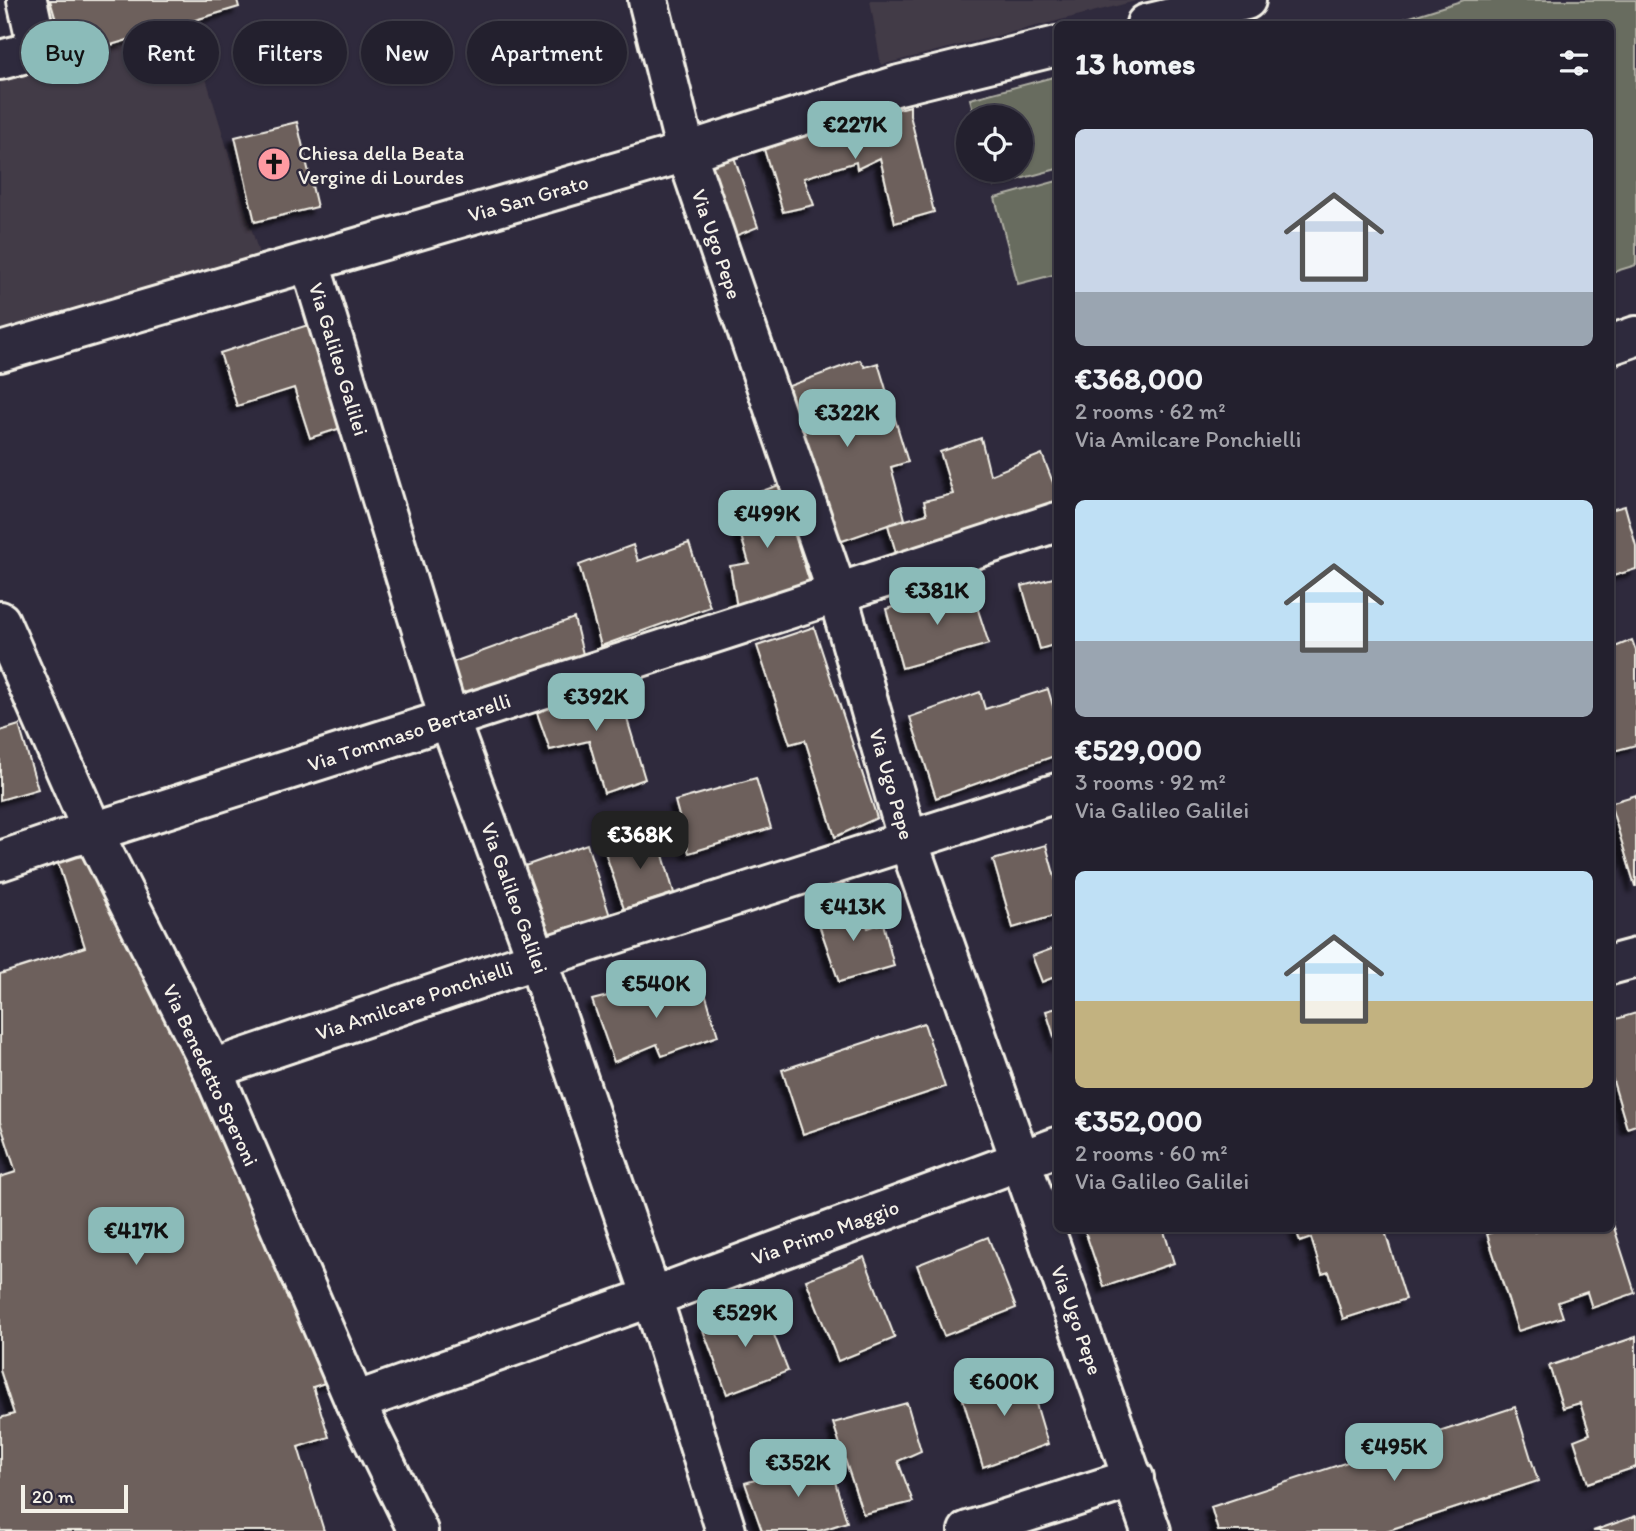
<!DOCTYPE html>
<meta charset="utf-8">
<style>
body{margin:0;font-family:Itim,sans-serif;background:#2f2d3a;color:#f1f3f6;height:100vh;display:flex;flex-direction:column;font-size:26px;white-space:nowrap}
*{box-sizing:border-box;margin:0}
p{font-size:23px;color:#a3a3aa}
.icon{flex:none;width:38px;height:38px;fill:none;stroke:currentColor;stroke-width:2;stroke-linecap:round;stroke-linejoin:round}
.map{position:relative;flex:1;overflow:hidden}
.panel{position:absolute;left:1054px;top:21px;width:560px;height:1211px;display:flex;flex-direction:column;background:#23202e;border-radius:10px;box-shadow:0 2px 5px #0004,0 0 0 2px #403e4a}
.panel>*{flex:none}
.top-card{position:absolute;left:21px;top:21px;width:665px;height:63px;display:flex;gap:14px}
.tools{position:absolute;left:956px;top:105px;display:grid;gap:14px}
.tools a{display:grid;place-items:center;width:77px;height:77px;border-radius:50%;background:#23202e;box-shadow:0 2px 5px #0004,0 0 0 2px #403e4a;font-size:35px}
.scale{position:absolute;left:21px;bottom:18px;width:107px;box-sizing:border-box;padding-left:7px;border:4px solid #f4f1e8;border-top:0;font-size:19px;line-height:24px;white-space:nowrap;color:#f4f1e8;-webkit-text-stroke:5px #2f2a3d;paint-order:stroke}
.price{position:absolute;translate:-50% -60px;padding:0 16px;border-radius:14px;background:#8bbbb9;color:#111;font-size:23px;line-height:46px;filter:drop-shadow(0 2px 4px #0008)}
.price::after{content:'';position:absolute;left:50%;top:42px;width:21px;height:16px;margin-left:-10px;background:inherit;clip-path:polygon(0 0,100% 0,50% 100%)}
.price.selected{background:#222;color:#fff}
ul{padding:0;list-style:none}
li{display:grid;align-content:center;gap:14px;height:371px;padding:0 21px}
li span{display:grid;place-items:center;height:217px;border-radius:10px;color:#555}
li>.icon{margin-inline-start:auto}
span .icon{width:126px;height:126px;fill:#fffc;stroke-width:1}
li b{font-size:30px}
h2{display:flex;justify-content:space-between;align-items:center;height:84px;padding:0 21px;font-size:30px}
.tag{padding:0 24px;border-radius:32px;background:#23202e;box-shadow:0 2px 5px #0004,0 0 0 2px #403e4a;font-size:24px;line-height:63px}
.tag.selected{background:#8bbbb9;color:#111}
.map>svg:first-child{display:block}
.built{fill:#423a46}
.green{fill:#686c5e;stroke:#aeaea3;stroke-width:2}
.building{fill:#6d605b;stroke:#f4f1e8;stroke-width:2;filter:url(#shadow)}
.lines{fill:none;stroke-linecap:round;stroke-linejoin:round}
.minor-casing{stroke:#f4f1e8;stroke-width:44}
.minor{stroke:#2f2a3d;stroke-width:38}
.labels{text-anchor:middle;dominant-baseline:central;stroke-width:5;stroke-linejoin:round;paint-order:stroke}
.poi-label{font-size:21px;fill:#f4f1e8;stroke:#2f2a3d;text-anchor:start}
.street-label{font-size:21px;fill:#f4f1e8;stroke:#2f2a3d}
</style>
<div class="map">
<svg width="1636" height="1531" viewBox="0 0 1636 1531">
<defs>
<filter id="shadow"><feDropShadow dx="-6" dy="6" stdDeviation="2" flood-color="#0009"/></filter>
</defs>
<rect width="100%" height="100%" fill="#2f2a3d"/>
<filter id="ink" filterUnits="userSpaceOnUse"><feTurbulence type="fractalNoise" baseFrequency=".0143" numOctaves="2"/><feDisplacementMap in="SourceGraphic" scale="14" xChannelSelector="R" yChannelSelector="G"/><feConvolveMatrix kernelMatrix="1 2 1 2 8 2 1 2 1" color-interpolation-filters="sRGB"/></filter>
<g filter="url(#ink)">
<g class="built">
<polygon points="870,0 1140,0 881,65"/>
<polygon points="189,22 260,257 0,329 0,78"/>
</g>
<g class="green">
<polygon points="1464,0 1636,0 1636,265 1610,273 1610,24 1388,24"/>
<polygon points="1057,76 1057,169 994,186 989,170 1020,170 1020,117 975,117 970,99"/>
<polygon points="1057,181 1057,274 1018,284 995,198"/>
</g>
<g class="building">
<polygon points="50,0 237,0 239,7 67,58"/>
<polygon points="910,106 910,115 934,212 895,223 880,158 857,169 856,162 804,178 814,205 783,212 763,146"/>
<polygon points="297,122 317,207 255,222 235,137"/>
<polygon points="733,154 758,227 720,242 695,168"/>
<polygon points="308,325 341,428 310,438 294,388 237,406 220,353"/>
<polygon points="860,360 865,367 878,363 908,462 891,467 905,519 828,546 778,390"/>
<polygon points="981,438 990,475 1042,454 1057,493 1057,501 898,560 888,525 927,514 924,501 953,494 940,452"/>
<polygon points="779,485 811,586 737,608 730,566 749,563 731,502"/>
<polygon points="1625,506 1636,546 1636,569 1610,577 1610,510"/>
<polygon points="689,543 710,607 601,646 579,565 633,545 638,561"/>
<polygon points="1057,577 1057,644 1040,649 1022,586"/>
<polygon points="970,585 989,644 902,668 886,609"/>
<polygon points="574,618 584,658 456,703 448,664"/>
<polygon points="814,627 877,818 835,837 805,740 790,744 757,646"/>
<polygon points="1632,640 1636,651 1636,745 1610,752 1610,649"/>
<polygon points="616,682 645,779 604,793 589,741 550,750 535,707"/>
<polygon points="1048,689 1057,720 1057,755 936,798 910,717 980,692 985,709"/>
<polygon points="19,725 38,789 0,800 0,731"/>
<polygon points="756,778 771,828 689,853 675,801"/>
<polygon points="1636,795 1636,886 1635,886 1610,803"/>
<polygon points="657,834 674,893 624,909 604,849"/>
<polygon points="587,844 610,916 539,940 522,867"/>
<polygon points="1046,845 1057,885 1057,915 1013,928 993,860"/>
<polygon points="75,854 105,866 334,1380 313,1387 329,1437 298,1447 324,1531 0,1531 0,1418 14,1414 0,1370 0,1177 16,1172 0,1122 0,974 85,947 57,860"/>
<polygon points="841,900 852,920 864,919 868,928 883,923 894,966 839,982 815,913"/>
<polygon points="1057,947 1057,976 1042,982 1032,956"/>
<polygon points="701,979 718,1036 662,1056 657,1044 614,1062 592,1000 644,987 650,995"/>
<polygon points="1057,1008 1057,1046 1046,1011"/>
<polygon points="1636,1013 1636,1125 1627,1128 1610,1071 1610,1021"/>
<polygon points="924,1023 945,1087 803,1134 782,1070"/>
<polygon points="1610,1215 1635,1293 1592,1308 1587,1292 1558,1302 1563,1317 1518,1331 1487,1234 1504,1228 1534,1228 1535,1232 1545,1228 1610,1228"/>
<polygon points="1084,1228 1163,1228 1174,1263 1104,1287"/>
<polygon points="1296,1228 1384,1228 1406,1299 1343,1319 1329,1272 1322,1274 1311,1238 1300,1242"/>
<polygon points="988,1237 1016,1308 944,1336 917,1265"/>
<polygon points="864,1257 895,1338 838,1361 806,1280"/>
<polygon points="762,1304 788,1371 727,1394 702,1327"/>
<polygon points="1636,1337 1636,1467 1588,1483 1574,1440 1590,1434 1580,1403 1563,1408 1549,1366"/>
<polygon points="1026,1370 1048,1444 983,1467 960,1389"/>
<polygon points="907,1403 921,1451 898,1461 913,1502 863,1514 833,1423"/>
<polygon points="1515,1407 1538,1481 1386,1531 1218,1531 1211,1507"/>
<polygon points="828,1458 847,1522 819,1531 762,1531 745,1483"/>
<polygon points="1636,1516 1636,1531 1593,1531"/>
</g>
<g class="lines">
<defs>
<g id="minor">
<polyline points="648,0 686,152 837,592 908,841 1151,1531"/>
<polyline points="1146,24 1246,0"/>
<polyline points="0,60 38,50 27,0"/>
<polyline points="310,263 449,719 537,959 652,1297 726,1531"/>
<polyline points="1610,345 1636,336"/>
<polyline points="0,352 686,152 899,85 1057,46"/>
<polyline points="0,621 93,832 212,1069 355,1402 418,1531"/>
<polyline points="0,861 71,837 93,832 449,719 1057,522"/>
<polyline points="1610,965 1636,958"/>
<polyline points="212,1069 537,959 1057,793"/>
<polyline points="355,1402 652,1297 1057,1147"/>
<polyline points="968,1531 1134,1478"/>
</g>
</defs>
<use href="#minor" class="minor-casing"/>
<use href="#minor" class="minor"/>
</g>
</g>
<defs>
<symbol id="church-disc" viewBox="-11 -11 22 22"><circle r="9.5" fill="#ff9aa2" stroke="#2f2a3d"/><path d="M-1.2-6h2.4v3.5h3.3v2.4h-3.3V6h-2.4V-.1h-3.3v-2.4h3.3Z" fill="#111"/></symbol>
</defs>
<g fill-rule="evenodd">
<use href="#church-disc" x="255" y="145" width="38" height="38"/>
</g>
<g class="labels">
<g class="poi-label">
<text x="298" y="152">Chiesa della Beata<tspan x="298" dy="24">Vergine di Lourdes</tspan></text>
</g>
<g class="street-label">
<text transform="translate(528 198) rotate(-16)">Via San Grato</text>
<text transform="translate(717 244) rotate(71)">Via Ugo Pepe</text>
<text transform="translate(339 359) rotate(73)">Via Galileo Galilei</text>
<text transform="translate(409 732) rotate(-18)">Via Tommaso Bertarelli</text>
<text transform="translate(892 784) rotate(74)">Via Ugo Pepe</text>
<text transform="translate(515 898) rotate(70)">Via Galileo Galilei</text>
<text transform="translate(414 1000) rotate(-19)">Via Amilcare Ponchielli</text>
<text transform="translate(211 1075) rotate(65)">Via Benedetto Speroni</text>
<text transform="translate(825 1232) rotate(-20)">Via Primo Maggio</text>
<text transform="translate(1077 1320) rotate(70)">Via Ugo Pepe</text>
</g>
</g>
</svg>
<div class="tools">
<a><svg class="icon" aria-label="locate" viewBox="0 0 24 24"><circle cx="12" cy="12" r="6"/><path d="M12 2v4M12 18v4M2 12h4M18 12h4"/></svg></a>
</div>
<div class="scale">20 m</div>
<b class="price" style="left:855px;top:161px">€227K</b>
<b class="price" style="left:847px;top:449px">€322K</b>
<b class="price" style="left:767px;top:550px">€499K</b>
<b class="price" style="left:937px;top:627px">€381K</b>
<b class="price" style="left:596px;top:733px">€392K</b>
<b class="price selected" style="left:640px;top:871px">€368K</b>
<b class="price" style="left:853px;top:943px">€413K</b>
<b class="price" style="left:656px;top:1020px">€540K</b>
<b class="price" style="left:136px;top:1267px">€417K</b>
<b class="price" style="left:745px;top:1349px">€529K</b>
<b class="price" style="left:1004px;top:1418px">€600K</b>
<b class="price" style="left:1394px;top:1483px">€495K</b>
<b class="price" style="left:798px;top:1499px">€352K</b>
<div class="top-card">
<a class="tag selected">Buy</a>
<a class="tag">Rent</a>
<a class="tag">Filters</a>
<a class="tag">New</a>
<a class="tag">Apartment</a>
</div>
<section class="panel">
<h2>13 homes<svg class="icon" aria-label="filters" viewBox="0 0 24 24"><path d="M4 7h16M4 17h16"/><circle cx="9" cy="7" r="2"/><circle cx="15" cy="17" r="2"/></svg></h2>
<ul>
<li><span style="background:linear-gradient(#c9d6e8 75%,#9aa5b1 0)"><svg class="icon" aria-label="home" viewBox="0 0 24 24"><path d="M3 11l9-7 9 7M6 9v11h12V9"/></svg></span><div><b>€368,000</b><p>2 rooms · 62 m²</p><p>Via Amilcare Ponchielli</p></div></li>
<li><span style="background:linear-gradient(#bfe0f5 65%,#9aa5b1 0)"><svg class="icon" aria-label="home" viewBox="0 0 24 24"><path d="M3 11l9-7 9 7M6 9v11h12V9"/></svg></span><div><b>€529,000</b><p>3 rooms · 92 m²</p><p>Via Galileo Galilei</p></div></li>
<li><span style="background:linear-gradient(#bfe0f5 60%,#c2b280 0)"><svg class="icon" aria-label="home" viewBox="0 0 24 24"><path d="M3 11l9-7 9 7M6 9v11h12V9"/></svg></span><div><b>€352,000</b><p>2 rooms · 60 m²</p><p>Via Galileo Galilei</p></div></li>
</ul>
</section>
</div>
